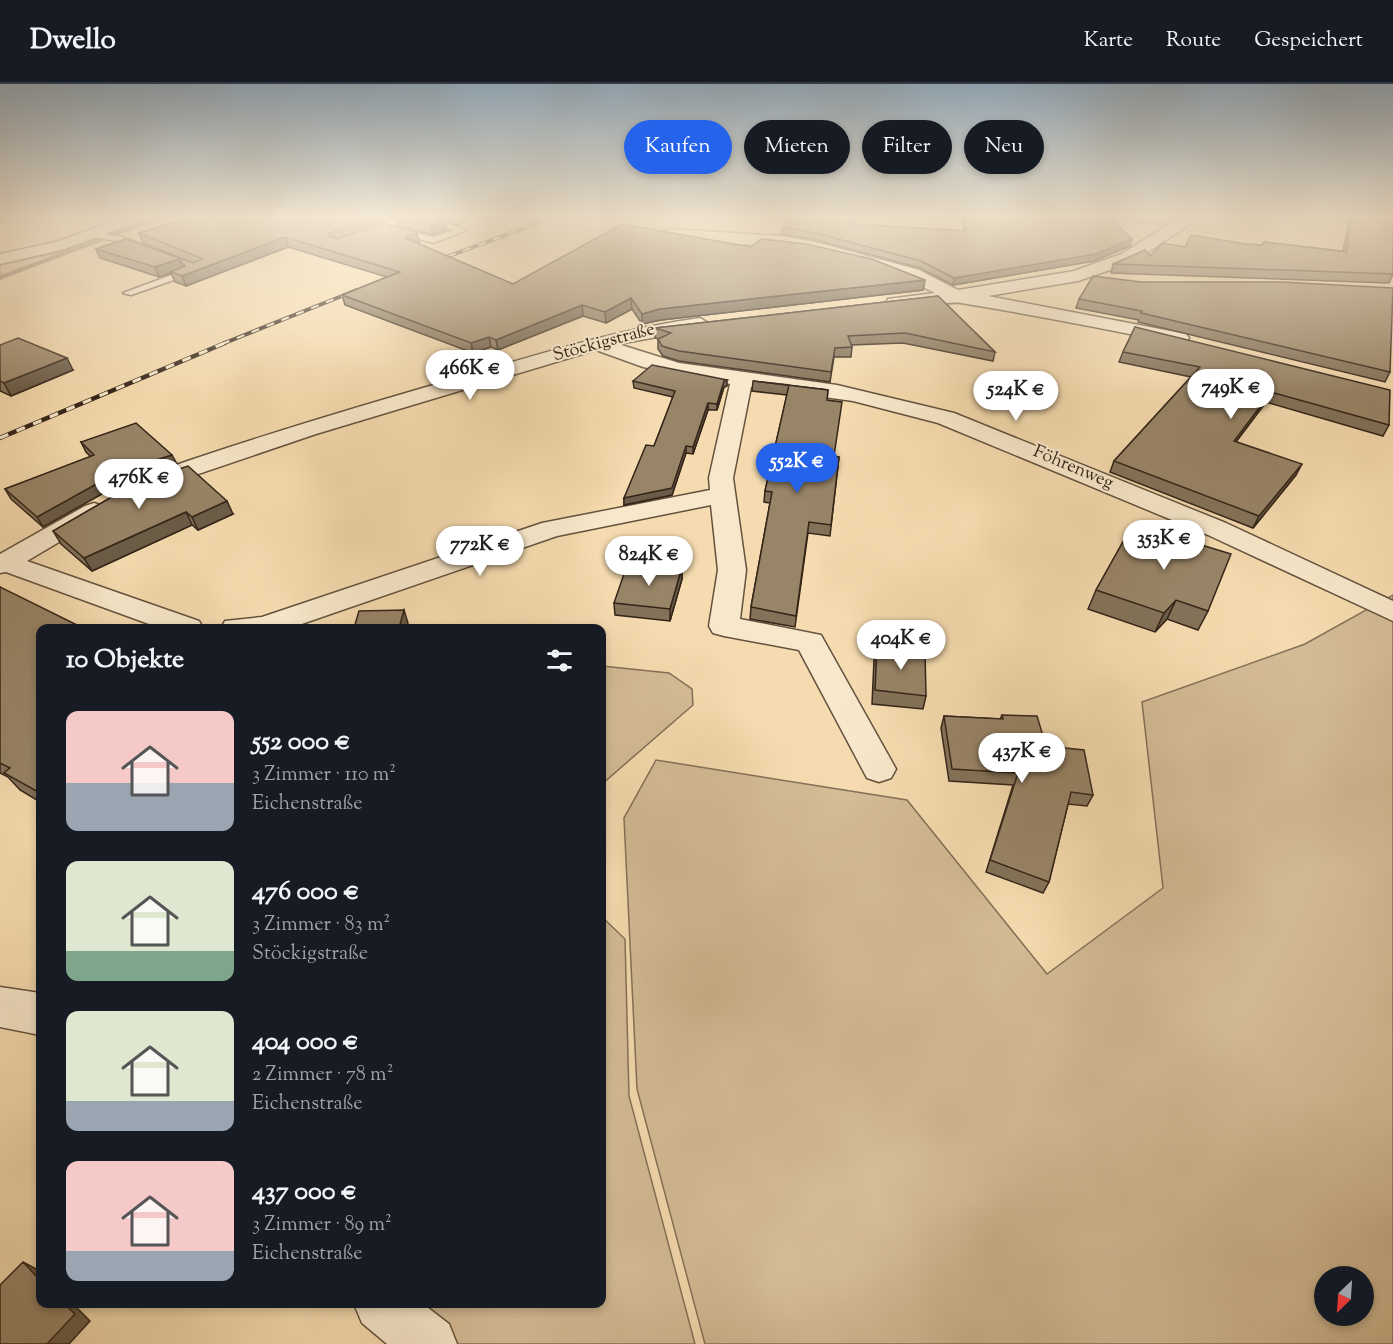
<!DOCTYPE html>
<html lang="de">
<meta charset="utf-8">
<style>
body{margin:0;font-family:"Sorts Mill Goudy",serif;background:#242831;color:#f1f3f6;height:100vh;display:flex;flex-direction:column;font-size:22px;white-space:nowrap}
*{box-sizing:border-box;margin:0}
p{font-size:20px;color:#9ea1a6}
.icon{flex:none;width:33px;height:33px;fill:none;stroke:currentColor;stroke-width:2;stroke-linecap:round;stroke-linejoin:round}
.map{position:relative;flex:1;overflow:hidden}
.panel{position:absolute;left:36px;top:540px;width:570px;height:684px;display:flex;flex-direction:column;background:#171b24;border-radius:12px;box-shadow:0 3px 9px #0003}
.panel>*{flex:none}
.banner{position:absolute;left:624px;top:36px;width:570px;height:54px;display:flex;gap:12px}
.needle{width:39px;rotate:205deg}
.controls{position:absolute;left:1314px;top:1182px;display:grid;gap:12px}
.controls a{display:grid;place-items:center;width:60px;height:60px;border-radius:50%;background:#171b24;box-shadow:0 3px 9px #0003;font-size:30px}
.price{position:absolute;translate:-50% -51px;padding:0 14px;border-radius:21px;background:#fff;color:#222;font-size:20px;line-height:39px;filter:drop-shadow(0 2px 3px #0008)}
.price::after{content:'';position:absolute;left:50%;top:36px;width:18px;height:14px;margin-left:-9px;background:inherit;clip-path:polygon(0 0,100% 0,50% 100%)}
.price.current{background:#2563eb;color:#fff}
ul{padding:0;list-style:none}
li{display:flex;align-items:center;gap:18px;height:150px;padding:0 30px}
li span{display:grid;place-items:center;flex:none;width:168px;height:120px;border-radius:12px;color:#555}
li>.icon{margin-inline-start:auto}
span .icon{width:72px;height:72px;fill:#fffc;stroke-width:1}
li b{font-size:26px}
h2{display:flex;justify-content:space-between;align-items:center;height:72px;padding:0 30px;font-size:26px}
.chip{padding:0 21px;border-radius:27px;background:#171b24;box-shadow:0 3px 9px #0003;font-size:21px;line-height:54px}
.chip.current{background:#2563eb;color:#fff}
header{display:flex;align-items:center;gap:36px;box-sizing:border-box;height:84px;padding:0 30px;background:#171b24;border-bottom:2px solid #363941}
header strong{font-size:28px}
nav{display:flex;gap:33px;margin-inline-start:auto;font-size:21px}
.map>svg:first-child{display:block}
.green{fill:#d4bc96;stroke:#847058;stroke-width:1.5;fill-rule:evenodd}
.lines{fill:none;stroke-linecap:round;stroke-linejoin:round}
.stream{fill:#806d54;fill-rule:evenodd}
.service-casing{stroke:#64523e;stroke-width:3}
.minor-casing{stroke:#64523e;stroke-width:3}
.tertiary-casing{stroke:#64523e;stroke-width:3}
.service{fill:#f8e8cb;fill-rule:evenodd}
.minor{fill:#f8e8cb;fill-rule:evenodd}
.tertiary{fill:#f8e8cb;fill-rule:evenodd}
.rail-far1-casing{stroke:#342519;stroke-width:4}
.rail-casing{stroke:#342519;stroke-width:4.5}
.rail-far1{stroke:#f8e8cb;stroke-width:2;stroke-dasharray:8;stroke-linecap:butt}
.rail{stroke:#f8e8cb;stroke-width:3;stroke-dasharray:9;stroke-linecap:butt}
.wall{fill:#837259;stroke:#342519;stroke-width:1.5}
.shaded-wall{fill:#6a5c48;stroke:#342519;stroke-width:1.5}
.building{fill:#988467;stroke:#342519;stroke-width:1.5}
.labels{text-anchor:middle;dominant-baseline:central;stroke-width:4.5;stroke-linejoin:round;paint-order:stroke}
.far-street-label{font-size:18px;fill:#342519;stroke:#f8e8cb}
</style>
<header>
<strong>Dwello</strong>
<nav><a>Karte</a><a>Route</a><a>Gespeichert</a></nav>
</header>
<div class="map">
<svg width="1393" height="1260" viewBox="0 0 1393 1260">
<rect width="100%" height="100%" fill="#f5dbaf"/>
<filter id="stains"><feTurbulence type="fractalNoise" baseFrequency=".00333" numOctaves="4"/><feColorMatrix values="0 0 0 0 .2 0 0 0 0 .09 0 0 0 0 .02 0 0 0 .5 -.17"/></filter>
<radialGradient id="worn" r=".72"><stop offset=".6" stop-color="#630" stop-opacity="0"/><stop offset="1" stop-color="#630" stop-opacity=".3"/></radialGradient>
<g class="green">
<polygon points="1063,132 1186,132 1171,141"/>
<polygon points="73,165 0,192 0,181"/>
<path d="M1393,511V1260H705L637,1005L624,734L656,676L907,716L1047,890L1163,804L1142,618L1305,560ZM1324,1192H1364V1232H1324Z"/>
<polygon points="602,582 669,589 692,605 693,621 602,700"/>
<polygon points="602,833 625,855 629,1012 695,1260 453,1260 417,1220 602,1220"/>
</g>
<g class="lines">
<polygon class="stream" points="159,132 168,132 0,196 0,192"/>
<defs>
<g id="service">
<polygon points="408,132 423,132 467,146 433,159 393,148 396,143 433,153 454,146"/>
<polygon points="94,148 122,153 150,164 145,167 117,157 91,153 90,151"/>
<polygon points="182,187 187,190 185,192 131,211 123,209"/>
</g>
<g id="minor">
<path d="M1183,132H1202L1133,178L1078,197L988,212L1186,250L1189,254L1186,258L1179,260C1107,245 1034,231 961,219C945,216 894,231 886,219L888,215L935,209C853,165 761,161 670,155L662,150L670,145L782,152L815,158L919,186L958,206L1074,187L1121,170Z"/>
<path d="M700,234L710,240L707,244L618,260L679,279L837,301L954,329L1226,439L1393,517V537L1208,451L938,339L853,317L751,303L733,394L746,486L740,535L821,551L896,685L891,694L879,698L867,694L799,566L724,552L713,549L709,542L718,486L711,421L557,452L290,544H221L225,537L262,533L542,439L710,406L709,394L730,300L643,283L596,266L316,350L157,404L148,406L139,404L136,399L139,394C245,356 353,324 461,293C541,270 618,245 700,234Z"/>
<polygon points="94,419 103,422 107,427 103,432 27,477 199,537 203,544 160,544 6,488 0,489 0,470 85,422"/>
<polygon points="0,903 40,909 40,951 0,943"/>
<polygon points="354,1220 423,1220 449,1240 457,1260 387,1260 362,1239"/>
</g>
<polygon id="tertiary" points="130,132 154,132 65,165 0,180 0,170 55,158"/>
</defs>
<use href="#service" class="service-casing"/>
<use href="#minor" class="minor-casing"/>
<use href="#tertiary" class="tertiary-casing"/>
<use href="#service" class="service"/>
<use href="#minor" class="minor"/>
<use href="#tertiary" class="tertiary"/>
<defs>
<g id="rail-far1">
<polyline points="433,178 557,132"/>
<polyline points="222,260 357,206"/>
</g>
<polyline id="rail" points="0,354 225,259"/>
</defs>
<use href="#rail-far1" class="rail-far1-casing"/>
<use href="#rail" class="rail-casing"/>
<use href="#rail-far1" class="rail-far1"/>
<use href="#rail" class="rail"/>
</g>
<g class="wall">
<polygon points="0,132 40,132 25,137 15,134 0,139"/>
<polygon points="212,132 429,132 446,146 433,151 398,142 397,135 394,134 360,147 419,158 417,159 513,200 925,196 923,206 661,236 642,240 632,225 606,239 583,232 498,266 491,263 473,269 345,221 342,211 387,193 288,163 186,202 175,198 171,189 159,193 100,174 96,165 126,155 193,179 143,159 139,149 210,134"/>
<polygon points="431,132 476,132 458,141"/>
<polygon points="962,132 1062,132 1130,162 1094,177 953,201 920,184 816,156 781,150 782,143 803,138 856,134 856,140 964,147"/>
<polygon points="1350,132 1393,132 1393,190 1389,199 1111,189 1113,180 1150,172 1246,160 1262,161 1264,158 1343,167"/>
<polygon points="1141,198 1390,288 1385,298 1138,238 1139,236 1076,224 1079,215"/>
<polygon points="938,212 995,268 993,277 903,259 851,261 852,263 851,273 834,273 830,298 679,277 663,272 658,265 658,255 659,255 655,254 655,244"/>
<polygon points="1135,243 1389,341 1383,352 1266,318 1236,358 1296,391 1253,444 1110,388 1114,377 1191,293 1119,278 1123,268"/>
<polygon points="0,261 73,286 11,312 0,307"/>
<polygon points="633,297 727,302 724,303 717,326 708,326 693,370 686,369 672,411 624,421 624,414 654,362 673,313 634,304"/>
<polygon points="753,297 828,306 827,316 834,372 839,373 830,452 808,449 795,543 750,535 751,523 770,419 764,418 765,407 787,311 752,307"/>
<polygon points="81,358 177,380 123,398 43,443 11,415 5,405 91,373 86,368"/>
<polygon points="136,399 233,430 198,446 192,441 92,487 61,460 53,447"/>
<polygon points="1133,440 1208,527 1198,546 1167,535 1155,548 1088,525 1096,506"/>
<polygon points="682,483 682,495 670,537 615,531 614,519"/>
<polygon points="0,503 40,544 40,718 20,706 8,693 0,689"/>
<polygon points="877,563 926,612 923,625 872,620 874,576"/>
<polygon points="1002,631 1046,662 1093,711 1087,722 1068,720 1049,798 1043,809 986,788 1013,701 949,697 941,644 944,632 1000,635"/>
</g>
<g class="shaded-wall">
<polygon points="0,132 14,132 15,134 0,139"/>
<polygon points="23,132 40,132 25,137"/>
<polygon points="373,132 394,132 394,134 332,158 328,152 330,149"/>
<polygon points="456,132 476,132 458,141"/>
<polygon points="444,137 446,146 433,151 431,141"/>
<polygon points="417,148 419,158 407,163 405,154"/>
<polygon points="285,153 288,163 186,202 182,192"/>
<polygon points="1132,155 1130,162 1094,177 953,201 954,194"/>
<polygon points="179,175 183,185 171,188 171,189 159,193 155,183"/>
<polygon points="925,196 923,206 661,236 642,240 642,230 660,225"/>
<polygon points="631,214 632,225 606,239 605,228"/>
<polygon points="582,221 583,232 498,266 496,256"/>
<polygon points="489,253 491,263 473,269 471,259"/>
<polygon points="67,274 73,286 11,312 4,299"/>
<polygon points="727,296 727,302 724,303 717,326 717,320 724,297"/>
<polygon points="1271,308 1266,318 1228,368 1234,357"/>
<polygon points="708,319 708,326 693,370 693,363"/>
<polygon points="686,362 686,369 672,411 624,421 624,414"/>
<polygon points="172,371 177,380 123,398 43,443 37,433 118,388"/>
<polygon points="1302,380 1296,391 1253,444 1259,432"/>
<polygon points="227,417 233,430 198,446 192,433"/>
<polygon points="186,428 192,441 92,487 84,474"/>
<polygon points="682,483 682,495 670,537 670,525"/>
<polygon points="1176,516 1167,535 1155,548 1164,529"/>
<polygon points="404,526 408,539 407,544 399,544"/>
<polygon points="23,1178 40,1187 40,1196"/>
<polygon points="64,1220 73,1220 90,1237 69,1260 47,1260"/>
</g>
<g class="building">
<polygon points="193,132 206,132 210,134 212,132 373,132 330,149 328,152 338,155 383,139 417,148 405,154 513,200 622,140 751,163 761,155 806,160 872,175 925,196 660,225 642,230 631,214 605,228 582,221 496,256 489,253 471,259 342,211 400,188 285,153 182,192 171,188 185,182 179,175 155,183 96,165 126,155 193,179 203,175 139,149"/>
<polygon points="397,132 429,132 444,137 431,141"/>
<polygon points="808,132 841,132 856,134 850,140 966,147 964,132 1062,132 1110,134 1132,155 1096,170 954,194 921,177 816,149 782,143 790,136 803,138"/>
<polygon points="1352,132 1393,132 1393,190 1113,180 1145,166 1150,172 1163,159 1185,163 1191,151 1246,160 1263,161 1264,158 1346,168"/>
<polygon points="1093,192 1141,198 1282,198 1393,204 1390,288 1141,229 1142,227 1079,215"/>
<polygon points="938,212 995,268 905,249 848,252 852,263 835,264 831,288 679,267 662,262 658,255 671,249 655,244"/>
<polygon points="1135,243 1390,306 1389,341 1271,308 1234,357 1302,380 1259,432 1114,377 1200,283 1123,268"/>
<polygon points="18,254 67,274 4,299 0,297 0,261"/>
<polygon points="652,281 727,296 724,297 717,320 708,319 693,363 686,362 672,404 624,414 646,361 654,362 675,307 633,297"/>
<polygon points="753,297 828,306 827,316 842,318 834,372 839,373 831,441 809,438 796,532 751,523 772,408 765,407 789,301"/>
<polygon points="136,339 172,371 118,388 37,433 5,405 94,371 81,358"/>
<polygon points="188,382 227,417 192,433 186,428 84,474 53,447 136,399"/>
<polygon points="1133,440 1231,470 1208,527 1176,516 1164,529 1096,506"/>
<polygon points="682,483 670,525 614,519 626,484"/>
<polygon points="0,503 83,544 40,544 40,709 4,689 10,684 0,679"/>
<polygon points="404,526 399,544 354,544 359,527"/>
<polygon points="877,563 925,568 926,612 875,606"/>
<polygon points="1002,631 1037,632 1046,662 1084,666 1093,711 1071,708 1049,798 990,776 1018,689 952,685 944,632 1003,635"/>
<polygon points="23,1178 40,1196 40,1220 64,1220 75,1230 47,1260 0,1260 0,1201"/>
</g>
<linearGradient id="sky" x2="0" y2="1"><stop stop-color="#93abbd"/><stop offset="0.43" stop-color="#faefdb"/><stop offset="1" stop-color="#faefdb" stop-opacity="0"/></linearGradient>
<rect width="1393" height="309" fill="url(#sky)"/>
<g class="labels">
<g class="far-street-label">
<text transform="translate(604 259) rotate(-15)">Stöckigstraße</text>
<text transform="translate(1073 384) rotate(23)">Föhrenweg</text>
</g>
</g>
<rect width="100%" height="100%" filter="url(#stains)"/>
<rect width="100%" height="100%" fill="url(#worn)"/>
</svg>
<div class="controls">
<a><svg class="needle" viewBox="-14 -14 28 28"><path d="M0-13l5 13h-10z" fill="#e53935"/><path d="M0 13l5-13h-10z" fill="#9ea1a6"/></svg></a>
</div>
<b class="price" style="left:470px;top:317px">466K €</b>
<b class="price" style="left:1231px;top:336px">749K €</b>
<b class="price" style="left:1016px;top:338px">524K €</b>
<b class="price current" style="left:797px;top:410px">552K €</b>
<b class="price" style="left:139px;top:426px">476K €</b>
<b class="price" style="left:1164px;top:487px">353K €</b>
<b class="price" style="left:480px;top:493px">772K €</b>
<b class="price" style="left:649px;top:503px">824K €</b>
<b class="price" style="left:901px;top:587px">404K €</b>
<b class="price" style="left:1022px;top:700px">437K €</b>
<div class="banner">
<a class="chip current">Kaufen</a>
<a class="chip">Mieten</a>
<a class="chip">Filter</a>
<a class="chip">Neu</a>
</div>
<section class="panel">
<h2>10 Objekte<svg class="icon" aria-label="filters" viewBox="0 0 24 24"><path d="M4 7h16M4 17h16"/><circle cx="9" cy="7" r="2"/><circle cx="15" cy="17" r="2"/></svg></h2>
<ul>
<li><span style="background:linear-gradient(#f6c9c9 60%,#9aa5b1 0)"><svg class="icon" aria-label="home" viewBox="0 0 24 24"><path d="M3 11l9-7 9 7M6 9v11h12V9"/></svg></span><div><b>552 000 €</b><p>3 Zimmer · 110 m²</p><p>Eichenstraße</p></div></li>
<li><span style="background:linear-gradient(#dfe7d0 75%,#7fa58c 0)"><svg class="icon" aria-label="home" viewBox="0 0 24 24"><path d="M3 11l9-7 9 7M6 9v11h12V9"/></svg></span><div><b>476 000 €</b><p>3 Zimmer · 83 m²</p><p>Stöckigstraße</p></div></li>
<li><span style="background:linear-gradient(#dfe7d0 75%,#9aa5b1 0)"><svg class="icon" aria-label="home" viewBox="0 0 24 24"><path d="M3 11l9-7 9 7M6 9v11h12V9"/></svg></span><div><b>404 000 €</b><p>2 Zimmer · 78 m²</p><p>Eichenstraße</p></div></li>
<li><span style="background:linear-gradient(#f6c9c9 75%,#9aa5b1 0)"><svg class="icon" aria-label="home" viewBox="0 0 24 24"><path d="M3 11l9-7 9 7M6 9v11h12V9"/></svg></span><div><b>437 000 €</b><p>3 Zimmer · 89 m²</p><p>Eichenstraße</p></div></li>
</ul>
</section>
</div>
